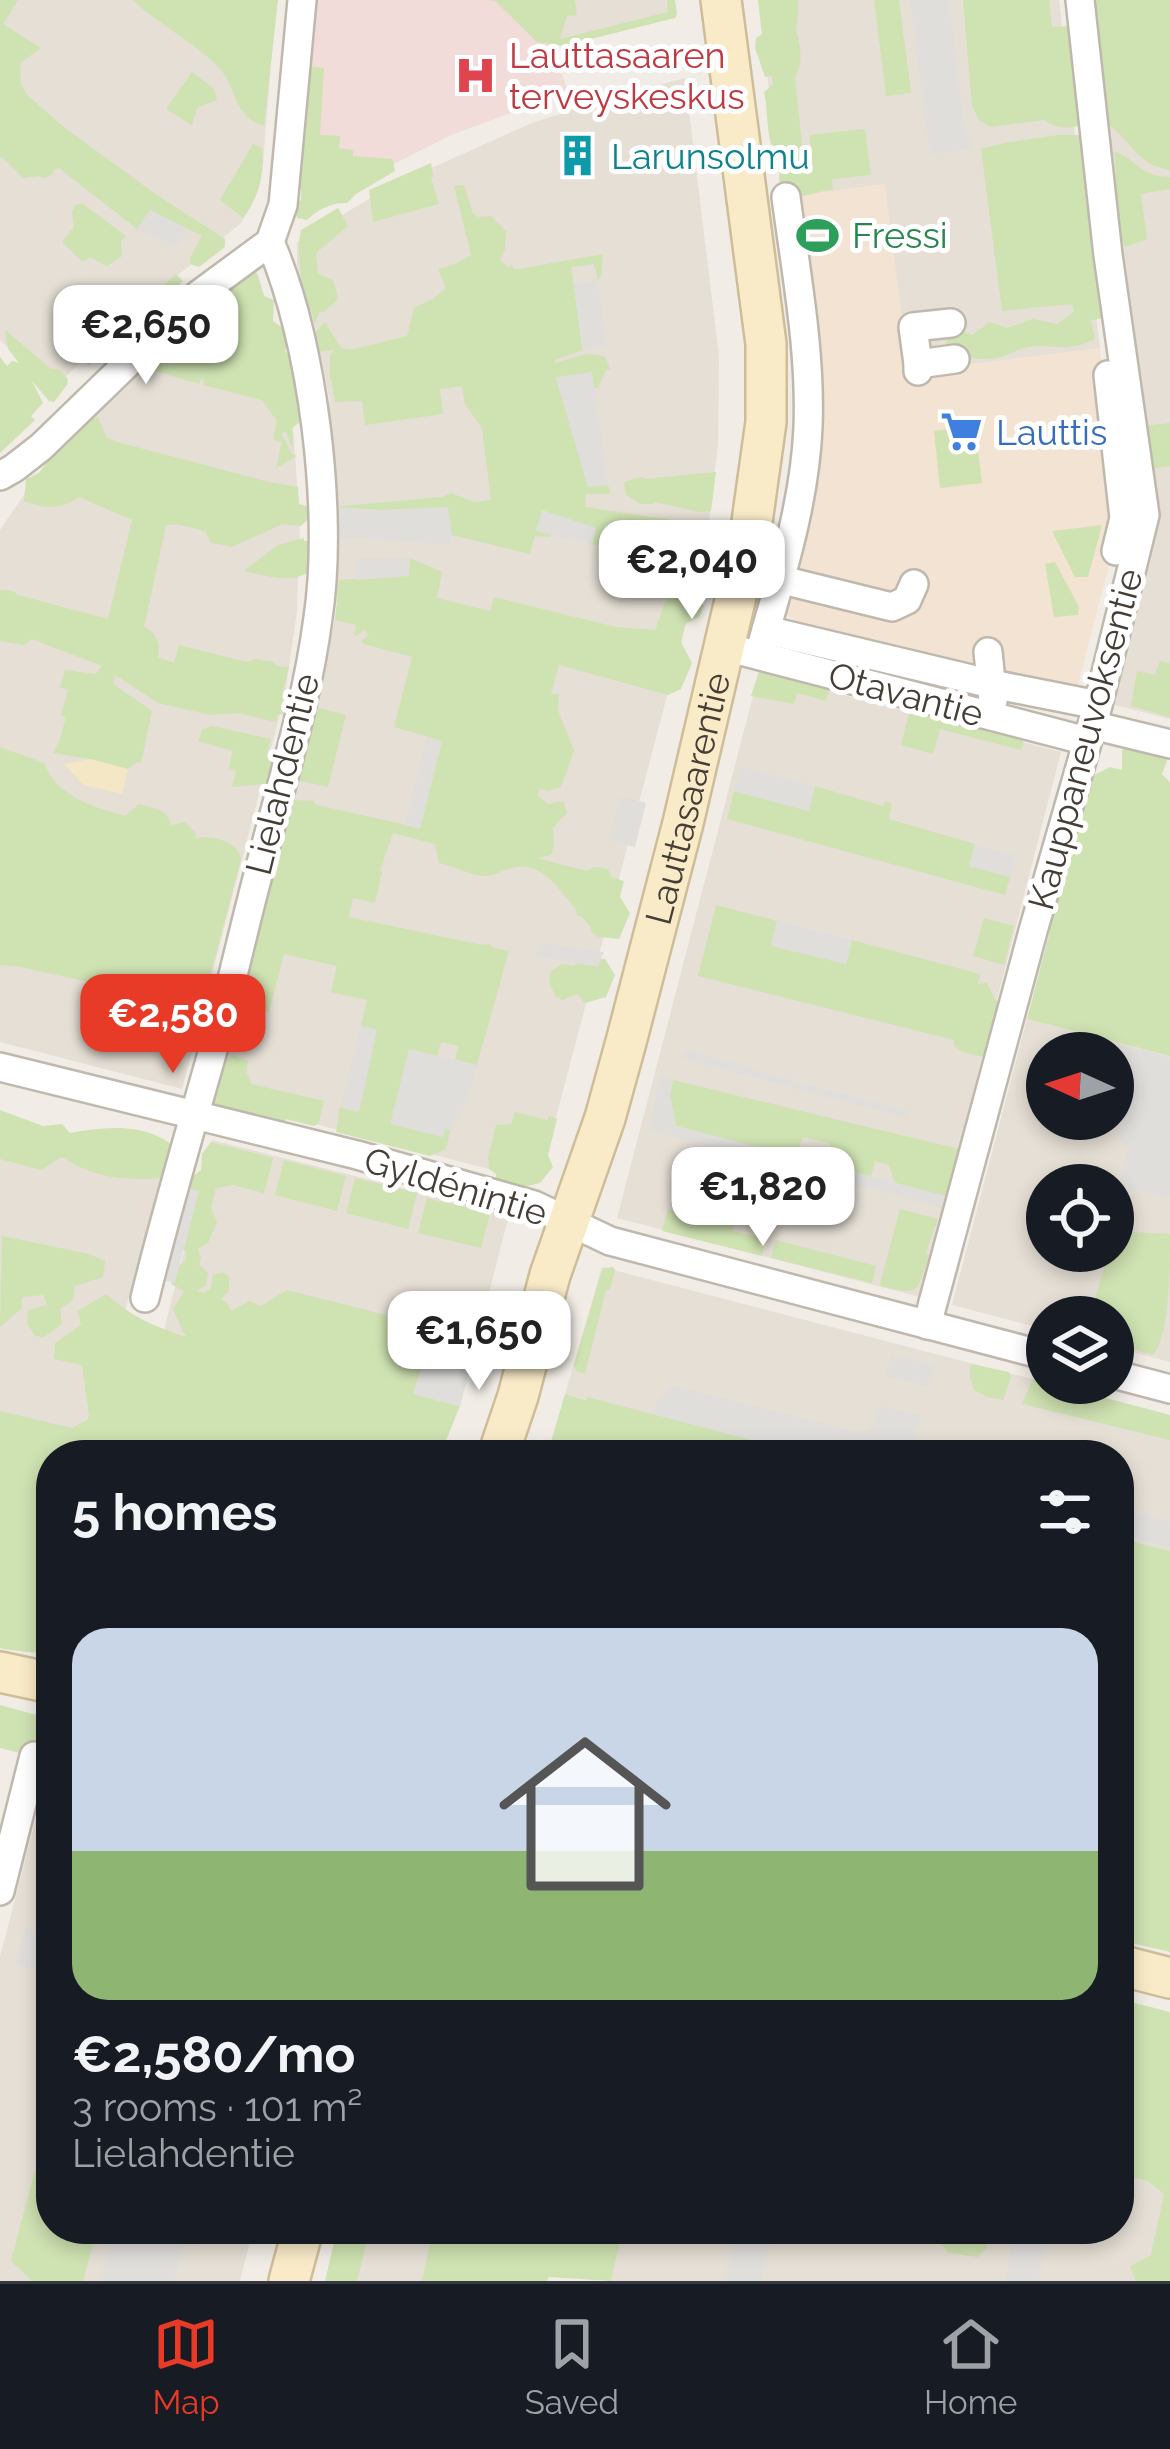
<!DOCTYPE html>
<meta charset="utf-8">
<style>
body{margin:0;font-family:Raleway,sans-serif;background:#20242c;color:#f1f3f6;height:100vh;display:flex;flex-direction:column;font-size:45px;white-space:nowrap}
*{box-sizing:border-box;margin:0}
p{font-size:39px;color:#9ea1a6}
.icon{flex:none;width:66px;height:66px;fill:none;stroke:currentColor;stroke-width:2;stroke-linecap:round;stroke-linejoin:round}
.map{position:relative;flex:1;overflow:hidden}
.details{position:absolute;left:36px;top:1440px;width:1098px;height:804px;display:flex;flex-direction:column;background:#171b24;border-radius:48px;box-shadow:0 6px 18px #0003}
.details>*{flex:none}
.needle{width:78px;rotate:273deg}
.buttons{position:absolute;left:1026px;top:1032px;display:grid;gap:24px}
.buttons a{display:grid;place-items:center;width:108px;height:108px;border-radius:50%;background:#171b24;box-shadow:0 6px 18px #0003;font-size:60px}
.price{position:absolute;translate:-50% -102px;padding:0 27px;border-radius:24px;background:#fff;color:#222;font-size:39px;line-height:78px;filter:drop-shadow(0 3px 6px #0008)}
.price::after{content:'';position:absolute;left:50%;top:72px;width:36px;height:27px;margin-left:-18px;background:inherit;clip-path:polygon(0 0,100% 0,50% 100%)}
.price.selected{background:#e73b28;color:#fff}
ul{padding:0;list-style:none}
li{display:grid;align-content:center;gap:24px;height:636px;padding:0 36px}
li+li{border-top:3px solid #363941}
li span{display:grid;place-items:center;height:372px;border-radius:36px;color:#555}
li>.icon{margin-inline-start:auto}
span .icon{width:216px;height:216px;fill:#fffc;stroke-width:1}
li b{font-size:51px}
h2{display:flex;justify-content:space-between;align-items:center;height:144px;padding:0 36px;font-size:51px}
.tabs{display:flex;justify-content:space-around;align-items:center;height:168px;border-top:3px solid #363941;background:#171b24;font-size:33px;color:#9ea1a6}
.tabs a{display:grid;justify-items:center;gap:6px}
.tabs .selected{color:#e73b28}
.map>svg:first-child{display:block}
.residential{fill:#e5dfd5;fill-rule:evenodd}
.commercial{fill:#f2e3d3}
.medical{fill:#f1dcda}
.green{fill:#cfe2b2}
.sand{fill:#f3e7c5}
.parking{fill:#e0dedb}
.lines{fill:none;stroke-linecap:round;stroke-linejoin:round}
.street-casing{stroke:#bfb8ad;stroke-width:32}
.secondary-casing{stroke:#cdbd99;stroke-width:44}
.street{stroke:#fff;stroke-width:27}
.secondary{stroke:#faebc8;stroke-width:39}
.labels{text-anchor:middle;dominant-baseline:central;stroke-width:10;stroke-linejoin:round;paint-order:stroke}
.health-label{font-size:36px;fill:#be3a42;stroke:#fff;text-anchor:start}
.culture-label{font-size:36px;fill:#0d838f;stroke:#fff;text-anchor:start}
.leisure-label{font-size:36px;fill:#27864d;stroke:#fff;text-anchor:start}
.shop-label{font-size:36px;fill:#366cbe;stroke:#fff;text-anchor:start}
.street-label{font-size:36px;fill:#443e36;stroke:#fff}
</style>
<div class="map">
<svg width="1170" height="2281" viewBox="0 0 1170 2281">
<rect width="100%" height="100%" fill="#f1ede6"/>
<g class="residential">
<polygon points="0,0 276,0 263,164 259,187 251,206 241,223 107,334 53,390 0,340"/>
<polygon points="537,0 674,0 676,13 553,46"/>
<polygon points="758,0 1059,0 1100,348 908,372 782,197"/>
<polygon points="1092,0 1170,0 1170,719 1107,703 1155,521"/>
<polygon points="685,78 719,356 718,444 706,548 539,1182 214,1098 338,608 323,403 330,402 317,335 297,264 297,242 389,187 532,123 606,99"/>
<polygon points="258,274 276,338 293,426 300,525 297,612 285,695 182,1089 0,1042 0,530 36,477 77,427 192,317"/>
<polygon points="759,673 1061,752 920,1297 617,1218"/>
<path d="M1027,1019L1170,1056V1362L1113,1347V1317H1047V1330L952,1305ZM1047,1053H1113V1119H1047ZM1047,1185H1113V1251H1047Z"/>
<polygon points="0,1125 167,1153 113,1357 76,1445 0,1472"/>
<polygon points="212,1140 509,1215 460,1406 164,1330"/>
<polygon points="602,1267 1170,1415 1170,1551 1119,1538 1119,1455 799,1455 565,1394"/>
<polygon points="51,1761 51,2229 253,2229 240,2281 0,2281 0,1957"/>
<polygon points="1119,2167 1170,2180 1170,2281 611,2281 623,2229 1119,2229"/>
<polygon points="340,2229 508,2229 495,2281 326,2281"/>
</g>
<polygon class="commercial" points="885,184 909,372 1100,348 1121,519 1075,696 805,627 785,614 780,605 800,441 782,197"/>
<polygon class="medical" points="316,0 537,0 568,92 451,135 380,171 300,218"/>
<g class="green">
<polygon points="0,0 18,0 3,24 41,48 20,63 21,84 27,95 65,128 154,193 225,239 225,247 199,267 190,264 190,258 202,236 150,210 137,229 59,168 54,170 52,175 44,178 39,176 23,178 2,157 0,158"/>
<path d="M133,0H278L264,126C236,117 237,95 224,74C209,51 153,21 133,0Z"/>
<polygon points="486,0 575,0 577,15 567,16 560,39 668,12 667,0 675,0 677,14 675,18 563,46 537,42 495,1"/>
<path d="M758,0H798C798,8 799,19 796,27C799,46 805,60 795,77L802,144L811,148L810,135L865,129L871,175L832,179L833,190C813,191 801,202 782,193C775,170 784,167 782,150L771,144C766,126 768,109 764,92L773,85L772,76L765,77L755,48L756,38L762,34Z"/>
<polygon points="874,0 899,0 911,93 886,96"/>
<path d="M963,0H1049L1052,27L1072,26L1093,0H1170V170C1133,165 1131,135 1101,120C1082,125 1062,134 1044,120L990,127L979,120L972,106Z"/>
<path d="M310,66L324,68L320,135L340,136L339,148L353,150V156L393,159L395,171L356,194L347,203C332,202 317,210 307,220L297,218L294,207L301,200V190L297,185L301,170L292,157L298,144L305,141Z"/>
<polygon points="192,72 214,89 217,100 197,108 192,125 166,109"/>
<path d="M1058,135H1083L1110,150L1112,170L1116,174L1114,151C1138,160 1140,177 1170,177V189L1141,194L1147,239L1125,247L1118,232L1106,318L1091,320L1095,339C1065,354 1058,343 1028,347C1017,349 1010,355 1000,357C977,362 961,358 945,343L957,329L972,335L990,322L1007,328L1033,319L1057,324L1074,312L1072,304L1002,311L981,149L1004,143Z"/>
<path d="M253,144L262,148C265,173 259,197 243,218L220,200Z"/>
<polygon points="431,163 433,176 431,178 439,204 373,222 369,190"/>
<path d="M464,185L473,214L479,217L491,216L506,231L505,249L500,260L509,268L512,264L514,269H519L603,254L601,276L598,280L594,264L571,267L583,350L555,360L556,363C577,358 583,350 605,357L610,369L606,370L598,388L580,390L556,378L588,487L608,485L611,494H586L585,507L699,524L707,530L698,574L696,577L688,573L692,555L631,537L626,552L592,544L593,536L558,527L549,537L535,536L530,554L452,535L450,531L378,510L332,507L442,497L451,493L474,502L491,500L482,428L465,404L462,386L440,389L443,414L365,425L362,401L335,402L330,375V355L334,350L317,352L312,336L325,322L341,348L350,350L407,336L414,308L434,298L446,288L438,269L455,264L471,255L454,186Z"/>
<polygon points="83,204 126,236 121,241 122,256 107,266 90,257 83,262 62,242 74,227 72,212 75,205"/>
<path d="M338,208L348,226L316,253L318,274L333,280L338,299L324,312H319L315,324L311,310H306L298,296C305,276 295,254 301,230Z"/>
<polygon points="256,271 264,296 274,300 273,321 288,332 290,340 285,351 297,366 295,385 307,408 300,422 292,428 293,451 286,432 281,433 292,454 297,456 276,468 282,442 273,439 277,421 262,400 203,385 204,379 201,379 199,384 149,369 141,360 185,319 198,330 190,341 197,347 204,346 212,357 218,335 218,322 209,321 201,307"/>
<polygon points="176,274 183,281 89,365 75,356 101,343"/>
<polygon points="5,330 51,369 58,369 68,379 67,385 54,402 49,401 32,381 43,403 31,416 35,420 0,453 0,357 7,366 12,361 19,363 8,349"/>
<path d="M98,417L106,437L117,442L269,482L298,487L299,504L309,507L310,517L301,526L282,524L232,547L211,543L205,531L176,524L166,525L144,627C157,633 161,643 158,657L174,663L179,645L247,662L255,659L274,662L276,666L289,667L282,694L288,699L283,714L277,715L276,722L238,713L210,715L158,703L115,675L113,684L152,711L141,763L137,762L128,769L95,760L53,753L60,739L66,717L61,715L68,690L60,687L65,670L96,674L102,666L32,639L24,645L0,641V590L13,591L18,595L108,619L132,520L79,497C61,510 44,509 24,501L26,479L39,473L45,465L42,459L84,423Z"/>
<polygon points="1170,423 1170,466 1149,469 1143,426"/>
<polygon points="975,426 982,483 940,488 934,431"/>
<polygon points="716,472 711,511 700,512 655,502 652,504 640,504 626,495 624,482 641,477 646,479"/>
<polygon points="1102,525 1088,577 1075,577 1052,531"/>
<path d="M304,538V541H312V570C292,584 270,577 244,571L278,545Z"/>
<path d="M410,558L442,572L437,598L490,611L494,597L616,627L655,630L670,588L692,591L704,606L699,617L685,624L681,642L692,663L681,689L668,695L559,665L551,694H559L558,710L574,751L561,787L548,791L540,788L537,795L548,804L563,801L567,813L553,827L554,845L551,855L537,858L587,871L594,867L608,869L611,877L624,881L620,897L630,913L619,939L599,937L591,932L590,926L581,916H577L576,909C559,890 543,862 515,867C505,869 497,875 486,876C472,876 455,866 439,863L435,844L393,833L380,870L382,872L375,903L353,898L349,917L482,945L489,944L494,948L509,951L477,1065L455,1060L458,1046L441,1042L437,1056L408,1050L443,1136L446,1127L450,1131L446,1149L430,1156L336,1132L340,1107L358,1112L376,1030L361,1026L367,1000L331,992L337,966L284,954L269,1012L250,1009L236,1034L232,1033L285,808L290,807L293,800L313,801L317,805L420,828L436,739L394,727L412,657L364,644L362,640L369,635L365,630L354,637L356,625L335,620L339,580L408,576Z"/>
<polygon points="1055,562 1079,607 1078,615 1054,617 1045,564"/>
<polygon points="1160,661 1170,663 1170,717 1131,706 1137,671 1155,675"/>
<polygon points="760,668 830,688 826,701 797,693 794,704 751,696"/>
<polygon points="316,707 346,715 328,787 296,780"/>
<polygon points="910,709 1021,739 1024,743 1021,750 940,729 933,754 901,745"/>
<polygon points="212,726 271,739 266,757 277,755 268,787 261,784 232,787 236,771 229,768 233,751 198,741 202,730"/>
<path d="M0,747L44,763C58,798 92,806 125,816L139,804C154,808 167,809 171,825L185,822L196,834L195,838C212,836 237,840 241,859L209,980L228,982L212,1029H190L176,1016L180,1002L20,967L0,965Z"/>
<polygon points="1130,747 1161,752 1167,761 1162,774 1170,782 1170,1056 1027,1019 1049,935 1055,890 1092,776 1110,767 1122,770 1122,750"/>
<polygon points="815,786 883,806 885,801 892,804 889,819 975,844 969,866 1010,877 1005,895 727,819 734,791 808,811"/>
<polygon points="716,905 777,921 771,945 846,964 852,940 980,974 978,984 987,983 995,999 1005,1007 992,1058 965,1053 954,1046 954,1040 698,976"/>
<polygon points="984,918 1014,926 1004,965 973,956"/>
<polygon points="583,958 605,959 615,975 606,997 585,1003 577,994 563,1000 556,997 549,983 551,971 562,964 574,966"/>
<polygon points="234,1055 248,1061 246,1074 249,1076 251,1084 324,1101 319,1123 314,1126 286,1119 284,1128 219,1111 204,1094 222,1060"/>
<polygon points="673,1080 959,1149 946,1196 895,1183 889,1165 875,1161 871,1176 827,1166 831,1144 803,1137 796,1157 676,1126 670,1095"/>
<path d="M0,1110L43,1126L62,1124L70,1133C107,1126 151,1122 180,1152L163,1178C127,1181 93,1178 62,1157L41,1170L0,1159Z"/>
<polygon points="515,1112 547,1120 549,1116 557,1119 548,1155 553,1167 540,1183 524,1187 496,1180 496,1174 489,1169 488,1158 496,1125 511,1124"/>
<path d="M211,1142L273,1158L264,1193L233,1185L216,1188L211,1208L217,1222L208,1243L198,1249L201,1258L199,1265L208,1273L206,1285L197,1291L204,1293L211,1288L213,1275L223,1272L229,1277V1291L221,1299L228,1304L231,1311L249,1301L261,1306L287,1290L398,1318L413,1340L433,1345L419,1391L436,1400L460,1406L440,1455H51V1653C47,1654 4,1650 0,1648V1411L72,1428L87,1420L89,1415L82,1365L54,1359L55,1343L81,1325L78,1311L106,1294C130,1315 153,1327 185,1336L173,1309L184,1291L171,1284L175,1269L186,1260V1251L172,1244L185,1182L201,1170L202,1154Z"/>
<polygon points="284,1160 346,1176 337,1211 275,1195"/>
<polygon points="355,1178 417,1193 408,1229 346,1213"/>
<polygon points="427,1198 490,1213 481,1248 418,1233"/>
<polygon points="668,1209 699,1217 701,1212 735,1221 733,1231 766,1239 762,1256 662,1231"/>
<path d="M900,1209L938,1219L926,1252L929,1257C915,1293 922,1295 882,1287L880,1284Z"/>
<path d="M1115,1231L1170,1234C1170,1269 1170,1328 1154,1355L1113,1344V1317H1090L1109,1251H1113Z"/>
<polygon points="2,1236 89,1254 105,1261 103,1277 75,1286 73,1300 60,1309 62,1324 44,1337 35,1336 27,1323 28,1310 47,1305 43,1295 22,1297 22,1308 0,1327"/>
<polygon points="776,1240 876,1266 872,1283 771,1258"/>
<polygon points="613,1267 615,1270 610,1290 606,1290 585,1374 576,1371 574,1365 601,1273 605,1268"/>
<polygon points="971,1364 1009,1372 1011,1377 1003,1400 987,1397 974,1390 970,1377"/>
<polygon points="1033,1379 1170,1415 1170,1440 1022,1404"/>
<polygon points="565,1394 586,1400 587,1397 810,1455 547,1455"/>
<polygon points="1119,1538 1170,1551 1170,1952 1119,1940"/>
<polygon points="0,1705 51,1719 51,1761 0,1748"/>
<polygon points="1119,1999 1170,2012 1170,2281 1136,2281 1130,2266 1151,2255 1164,2194 1148,2181 1119,2174"/>
<polygon points="49,2117 51,2117 51,2229 97,2229 83,2281 32,2281 11,2261"/>
<polygon points="337,2229 370,2229 357,2281 325,2281"/>
<polygon points="433,2229 623,2229 611,2281 549,2277 547,2281 422,2281"/>
<polygon points="944,2229 981,2229 987,2235 987,2248 978,2257 949,2253 941,2244 940,2232"/>
</g>
<polygon class="sand" points="90,759 128,769 122,794 83,785 64,764"/>
<g class="parking">
<polygon points="910,0 949,0 964,128 973,149 930,154"/>
<polygon points="150,210 188,229 178,247 137,229"/>
<polygon points="598,280 606,346 582,349 574,284"/>
<polygon points="592,372 608,485 588,487 556,377"/>
<polygon points="332,507 378,510 448,507 452,535 449,545 333,536"/>
<polygon points="542,510 596,528 592,544 536,531"/>
<polygon points="410,558 409,576 356,580 356,559"/>
<polygon points="428,737 442,741 420,829 405,825"/>
<polygon points="741,767 815,786 809,811 734,791"/>
<polygon points="619,796 646,803 635,847 611,841"/>
<polygon points="975,844 1015,855 1010,877 969,866"/>
<polygon points="777,921 852,940 846,964 771,946"/>
<polygon points="543,943 604,952 598,967 536,956"/>
<polygon points="361,1026 377,1030 359,1112 340,1107"/>
<polygon points="1118,1044 1170,1058 1170,1198 1120,1185 1128,1149 1119,1138 1128,1100 1126,1082 1113,1076"/>
<polygon points="409,1049 477,1065 467,1102 450,1131 445,1128 443,1137 390,1124"/>
<polygon points="684,1049 804,1084 908,1111 906,1118 682,1058"/>
<polygon points="660,1074 673,1080 670,1095 676,1126 946,1196 942,1208 649,1130"/>
<polygon points="175,1184 199,1191 175,1283 150,1277"/>
<polygon points="465,1316 481,1328 460,1406 413,1394 433,1327 459,1335"/>
<polygon points="891,1355 935,1365 929,1387 885,1376"/>
<polygon points="671,1385 862,1433 873,1426 878,1406 922,1415 907,1455 879,1447 876,1455 810,1455 654,1414 656,1402"/>
<polygon points="1119,1508 1170,1521 1170,1548 1119,1534"/>
<polygon points="26,1928 51,1935 51,1974 15,1965"/>
<polygon points="113,2229 201,2229 197,2247 184,2244 174,2281 100,2281"/>
<polygon points="737,2229 775,2229 761,2281 724,2281"/>
<polygon points="1014,2234 1046,2244 1038,2281 1005,2281"/>
</g>
<g class="lines">
<defs>
<g id="street">
<polyline points="918,364 913,327 951,323"/>
<polyline points="918,371 918,364 955,359"/>
<polyline points="1108,375 1124,518 1116,551"/>
<polyline points="0,476 14,468 41,447 198,295 270,242 283,205 302,0"/>
<polyline points="770,577 892,607 907,600 914,584"/>
<polyline points="766,630 992,684 1098,705"/>
<path d="M762,644C782,573 805,501 808,427C811,351 796,273 786,197"/>
<polyline points="741,651 1087,741"/>
<polyline points="988,652 993,701"/>
<polyline points="1092,725 1170,744"/>
<polyline points="0,1067 357,1155 534,1205 610,1241 1047,1356"/>
<path d="M145,1298C166,1212 191,1128 215,1043C231,988 243,931 258,875C279,792 307,703 318,618C334,512 313,341 270,242"/>
<polyline points="927,1325 1033,931 1098,705 1145,515 1108,255 1080,0"/>
<polyline points="1113,1374 1170,1389"/>
<polyline points="0,1891 34,1756"/>
</g>
<g id="secondary">
<path id="s1" d="M498,1455L518,1396L550,1275L605,1118L626,1042L683,823L750,536L766,422V344L721,0"/>
<polyline points="0,1672 51,1683"/>
<polyline points="1119,1965 1170,1978"/>
<polyline points="289,2281 303,2229"/>
</g>
</defs>
<use href="#street" class="street-casing"/>
<use href="#secondary" class="secondary-casing"/>
<use href="#street" class="street"/>
<use href="#secondary" class="secondary"/>
</g>
<defs>
<symbol id="hospital-bare" viewBox="-9 -9 18 18"><path d="M-5-5h3v3.5h4V-5h3V5h-3V1.5h-4V5h-3Z" fill="#e0444e" stroke="#fff" stroke-width="2.5" paint-order="stroke"/></symbol>
<symbol id="building-bare" viewBox="-9 -9 18 18"><path d="M-4-6H4V6H1V3H-1V6H-4ZM-2.5-4.3h1.7v1.8h-1.7ZM.8-4.3h1.7v1.8H.8ZM-2.5-1h1.7V.8h-1.7ZM.8-1h1.7V.8H.8Z" fill="#0f9aa8" stroke="#fff" stroke-width="2.5" paint-order="stroke"/></symbol>
<symbol id="stadium-bare" viewBox="-9 -9 18 18"><path d="M0-5a6.5 5 0 1 0 0 10a6.5 5 0 1 0 0-10ZM-3.5-1.8h7v3.6h-7Z" fill="#2e9e5b" stroke="#fff" stroke-width="2.5" paint-order="stroke"/></symbol>
<symbol id="supermarket-bare" viewBox="-9 -9 18 18"><path d="M-6-5.5h2.5l.6 2H6L4.5 2H-2.5L-4.4-4H-6ZM-1.5 3.2a1.3 1.3 0 1 0 .1 0ZM3 3.2a1.3 1.3 0 1 0 .1 0Z" fill="#3f7fe0" stroke="#fff" stroke-width="2.5" paint-order="stroke"/></symbol>
</defs>
<g fill-rule="evenodd">
<use href="#hospital-bare" x="446" y="46" width="59" height="59"/>
<use href="#building-bare" x="548" y="126" width="59" height="59"/>
<use href="#stadium-bare" x="788" y="206" width="59" height="59"/>
<use href="#supermarket-bare" x="932" y="402" width="59" height="59"/>
</g>
<g class="labels">
<g class="health-label">
<text x="509" y="55">Lauttasaaren<tspan x="509" dy="41">terveyskeskus</tspan></text>
</g>
<g class="culture-label">
<text x="611" y="156">Larunsolmu</text>
</g>
<g class="leisure-label">
<text x="852" y="235">Fressi</text>
</g>
<g class="shop-label">
<text x="996" y="432">Lauttis</text>
</g>
<g class="street-label">
<text transform="translate(906 694) rotate(15)">Otavantie</text>
<text transform="translate(1085 739) rotate(-75)">Kauppaneuvoksentie</text>
<text transform="translate(282 774) rotate(-76)">Lielahdentie</text>
<text stroke="none"><textPath href="#s1" startOffset="684">Lauttasaarentie</textPath></text>
<text transform="translate(456 1186) rotate(17)">Gyldénintie</text>
</g>
</g>
</svg>
<div class="buttons">
<a><svg class="needle" viewBox="-14 -14 28 28"><path d="M0-13l5 13h-10z" fill="#e53935"/><path d="M0 13l5-13h-10z" fill="#9ea1a6"/></svg></a>
<a><svg class="icon" aria-label="locate" viewBox="0 0 24 24"><circle cx="12" cy="12" r="6"/><path d="M12 2v4M12 18v4M2 12h4M18 12h4"/></svg></a>
<a><svg class="icon" aria-label="layers" viewBox="0 0 24 24"><path d="M12 4l9 5-9 5-9-5zM3 14l9 5 9-5"/></svg></a>
</div>
<b class="price" style="left:146px;top:387px">€2,650</b>
<b class="price" style="left:692px;top:622px">€2,040</b>
<b class="price selected" style="left:173px;top:1076px">€2,580</b>
<b class="price" style="left:763px;top:1249px">€1,820</b>
<b class="price" style="left:479px;top:1393px">€1,650</b>
<section class="details">
<h2>5 homes<svg class="icon" aria-label="filters" viewBox="0 0 24 24"><path d="M4 7h16M4 17h16"/><circle cx="9" cy="7" r="2"/><circle cx="15" cy="17" r="2"/></svg></h2>
<ul>
<li><span style="background:linear-gradient(#c9d6e8 60%,#8fb573 0)"><svg class="icon" aria-label="home" viewBox="0 0 24 24"><path d="M3 11l9-7 9 7M6 9v11h12V9"/></svg></span><div><b>€2,580/mo</b><p>3 rooms · 101 m²</p><p>Lielahdentie</p></div></li>
</ul>
</section>
</div>
<nav class="tabs">
<a class="selected"><svg class="icon" aria-label="map" viewBox="0 0 24 24"><path d="M3 6l6-2 6 2 6-2v14l-6 2-6-2-6 2zM9 4v14M15 6v14"/></svg>Map</a>
<a><svg class="icon" aria-label="saved" viewBox="0 0 24 24"><path d="M7 4h10v16l-5-4-5 4z"/></svg>Saved</a>
<a><svg class="icon" aria-label="home" viewBox="0 0 24 24"><path d="M3 11l9-7 9 7M6 9v11h12V9"/></svg>Home</a>
</nav>
